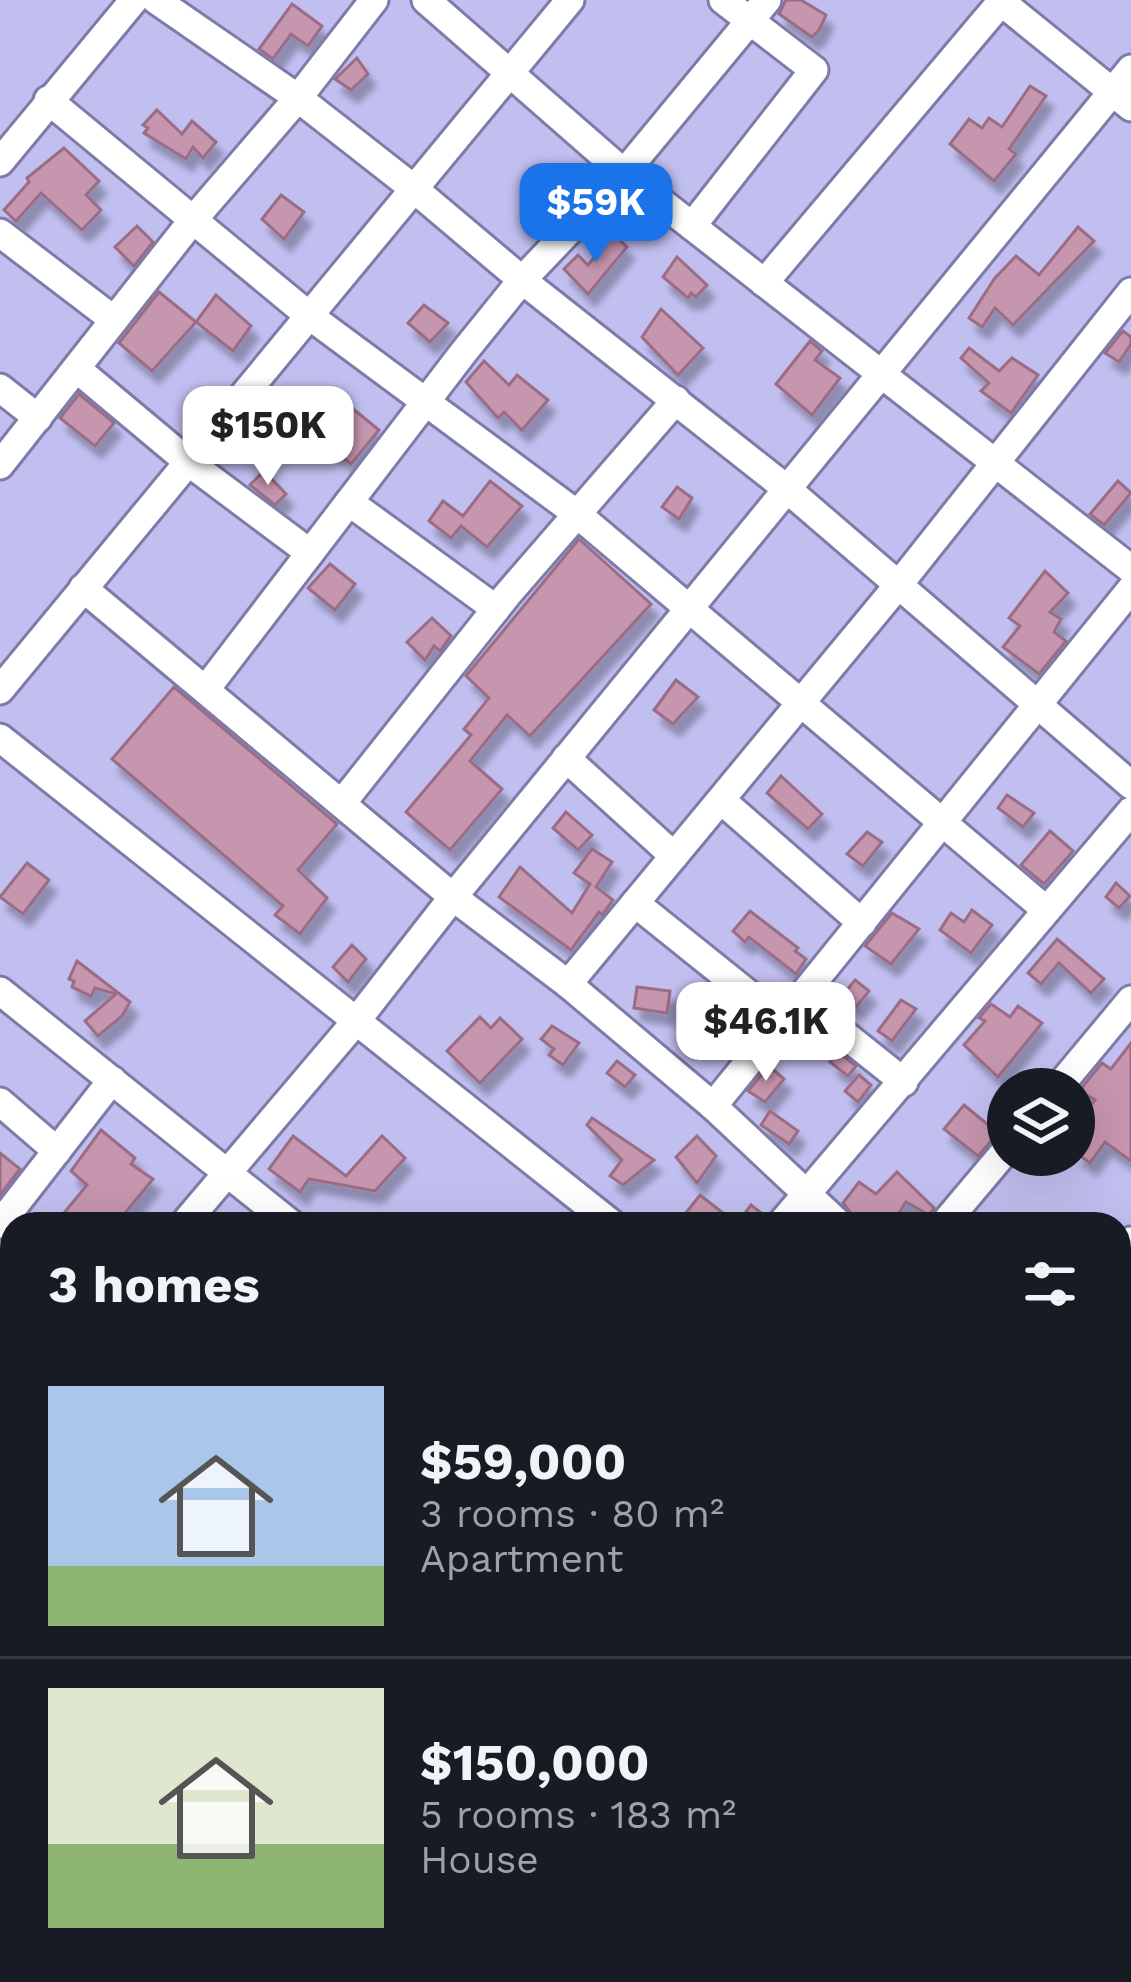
<!DOCTYPE html>
<meta charset="utf-8">
<style>
body{margin:0;font-family:"Work Sans",sans-serif;background:#242831;color:#f1f3f6;height:100vh;display:flex;flex-direction:column;font-size:45px;white-space:nowrap}
*{box-sizing:border-box;margin:0}
p{font-size:39px;color:#9ea1a6}
.icon{flex:none;width:66px;height:66px;fill:none;stroke:currentColor;stroke-width:2;stroke-linecap:round;stroke-linejoin:round}
.map{position:relative;flex:1;overflow:hidden}
.sheet{position:absolute;left:0px;top:1212px;width:1131px;height:771px;display:flex;flex-direction:column;background:#171b24;border-radius:36px 36px 0 0;box-shadow:0 12px 48px #0002}
.sheet>*{flex:none}
.buttons{position:absolute;left:987px;top:1068px;display:grid;gap:24px}
.buttons a{display:grid;place-items:center;width:108px;height:108px;border-radius:50%;background:#171b24;box-shadow:0 12px 48px #0002;font-size:60px}
.price{position:absolute;translate:-50% -102px;padding:0 27px;border-radius:24px;background:#fff;color:#222;font-size:39px;line-height:78px;filter:drop-shadow(0 3px 6px #0008)}
.price::after{content:'';position:absolute;left:50%;top:72px;width:36px;height:27px;margin-left:-18px;background:inherit;clip-path:polygon(0 0,100% 0,50% 100%)}
.price.on{background:#1a73e8;color:#fff}
ul{padding:0;list-style:none}
li{display:flex;align-items:center;gap:36px;height:300px;padding:0 48px}
li+li{border-top:3px solid #363941}
li span{display:grid;place-items:center;flex:none;width:336px;height:240px;border-radius:0px;color:#555}
li>.icon{margin-inline-start:auto}
span .icon{width:144px;height:144px;fill:#fffc;stroke-width:1}
li b{font-size:51px}
h2{display:flex;justify-content:space-between;align-items:center;height:144px;padding:0 48px;font-size:51px}
.map>svg:first-child{display:block}
.building{fill:#c695ae;stroke:#9b6c85;stroke-width:3;filter:url(#shadow)}
.lines{fill:none;stroke-linecap:round;stroke-linejoin:round}
.minor-casing{stroke:#7d7ba8;stroke-width:33}
.major-casing{stroke:#7d7ba8;stroke-width:39}
.minor{stroke:#fff;stroke-width:27}
.major{stroke:#fff;stroke-width:33}
</style>
<div class="map">
<svg width="1131" height="1982" viewBox="0 0 1131 1982">
<defs>
<filter id="shadow"><feDropShadow dx="7" dy="12" stdDeviation="3" flood-color="#0004"/></filter>
</defs>
<rect width="100%" height="100%" fill="#c1bff0"/>
<g class="building">
<polygon points="786,0 801,0 826,15 819,30 812,37 779,14"/>
<polygon points="292,4 322,26 308,46 291,34 273,59 259,49"/>
<polygon points="357,58 368,74 351,90 335,79"/>
<polygon points="1030,86 1046,96 1009,149 1016,154 994,181 950,144 969,119 982,128 989,118 1002,127"/>
<polygon points="157,110 182,134 192,121 216,142 203,158 193,147 186,159 144,133 148,128 143,125"/>
<polygon points="64,148 99,181 86,195 101,210 82,230 41,193 16,221 4,210 29,182 27,178"/>
<polygon points="281,195 304,212 284,239 262,219"/>
<polygon points="137,226 153,242 134,266 115,247"/>
<polygon points="1078,227 1094,241 1013,325 995,308 982,327 969,318 995,278 1016,256 1039,275"/>
<polygon points="613,234 627,247 588,294 564,269 578,255 588,265"/>
<polygon points="677,257 707,285 696,297 691,293 688,298 663,277"/>
<polygon points="159,292 196,322 152,371 119,343"/>
<polygon points="216,295 251,326 233,351 196,322"/>
<polygon points="424,305 448,323 430,342 408,323"/>
<polygon points="661,309 703,348 678,375 642,337"/>
<polygon points="1123,331 1131,337 1131,344 1119,362 1105,353"/>
<polygon points="810,341 822,351 815,360 840,378 812,415 776,384"/>
<polygon points="969,348 999,371 1012,358 1038,375 1011,413 981,391 989,383 961,358"/>
<polygon points="484,361 509,385 517,375 548,400 522,430 504,412 498,418 466,382"/>
<polygon points="79,394 114,423 95,446 60,418"/>
<polygon points="347,404 379,430 351,464 319,438"/>
<polygon points="264,471 286,494 275,505 250,485"/>
<polygon points="490,481 522,506 487,547 461,526 451,538 429,521 443,501 463,516"/>
<polygon points="1118,481 1131,493 1104,525 1090,514"/>
<polygon points="677,487 692,498 679,519 662,507"/>
<polygon points="579,539 651,604 530,736 507,715 470,761 502,789 450,850 406,812 471,735 464,729 489,698 466,676"/>
<polygon points="330,564 355,584 335,610 308,588"/>
<polygon points="1045,571 1068,593 1050,612 1061,619 1054,632 1066,641 1039,674 1003,647 1020,626 1009,618"/>
<polygon points="432,618 451,636 440,651 434,646 425,660 407,642"/>
<polygon points="676,680 698,697 673,724 654,710"/>
<polygon points="174,687 337,824 298,870 327,898 300,934 275,915 283,906 112,759"/>
<polygon points="781,776 822,814 808,829 767,793"/>
<polygon points="1007,795 1034,813 1023,827 998,808"/>
<polygon points="566,812 592,835 578,850 553,828"/>
<polygon points="1050,831 1073,851 1044,884 1021,865"/>
<polygon points="867,832 882,842 863,866 847,854"/>
<polygon points="592,849 612,862 596,887 613,900 602,915 599,912 571,950 499,897 520,867 572,913 590,884 574,873"/>
<polygon points="27,863 49,880 23,914 0,897"/>
<polygon points="1116,883 1130,896 1119,908 1106,897"/>
<polygon points="972,910 992,925 971,953 940,930 951,913 964,922"/>
<polygon points="750,911 798,948 795,951 806,959 796,974 749,937 745,942 733,931"/>
<polygon points="892,913 919,929 891,964 865,946"/>
<polygon points="1057,939 1104,979 1091,993 1059,963 1041,984 1028,973"/>
<polygon points="352,945 366,959 348,982 333,967"/>
<polygon points="77,961 130,1002 122,1016 98,1036 85,1021 116,994 95,988 91,996 72,987 74,981 69,979"/>
<polygon points="855,980 869,991 856,1007 842,996"/>
<polygon points="637,987 670,991 667,1013 634,1008"/>
<polygon points="901,1000 916,1009 892,1041 878,1031"/>
<polygon points="991,1004 1010,1017 1018,1006 1042,1023 998,1077 964,1045 985,1021 979,1018"/>
<polygon points="480,1017 491,1028 500,1018 522,1039 480,1083 447,1051"/>
<polygon points="552,1026 579,1043 563,1065 549,1055 554,1049 541,1039"/>
<polygon points="1131,1043 1131,1161 1105,1142 1090,1163 1076,1153 1093,1129 1080,1118 1095,1100 1079,1091 1102,1063 1111,1069"/>
<polygon points="838,1052 856,1066 848,1076 830,1062"/>
<polygon points="617,1061 635,1075 625,1087 607,1073"/>
<polygon points="769,1066 784,1079 765,1102 748,1091"/>
<polygon points="859,1075 871,1085 858,1102 845,1091"/>
<polygon points="964,1105 998,1133 978,1156 944,1129"/>
<polygon points="770,1111 798,1131 789,1144 761,1125"/>
<polygon points="592,1118 654,1160 623,1185 610,1176 622,1160 587,1125"/>
<polygon points="101,1130 135,1158 131,1164 153,1179 116,1224 55,1224 87,1185 71,1171"/>
<polygon points="293,1136 346,1176 382,1136 405,1158 375,1191 309,1179 300,1192 269,1169"/>
<polygon points="697,1136 716,1156 697,1183 676,1157"/>
<polygon points="0,1153 20,1169 0,1195"/>
<polygon points="897,1172 934,1208 929,1215 906,1202 892,1224 862,1224 856,1220 843,1203 859,1182 876,1194"/>
<polygon points="700,1195 737,1224 751,1205 765,1216 763,1224 677,1224"/>
</g>
<g class="lines">
<defs>
<g id="minor">
<polyline points="156,0 298,98 413,188 522,280 787,489 1131,785"/>
<polyline points="426,0 624,173 1131,569"/>
<polyline points="999,0 1131,107"/>
<polyline points="48,100 307,314 577,514 1045,909"/>
<polyline points="0,162 134,0"/>
<polyline points="692,226 814,70 723,0"/>
<polyline points="0,233 114,320"/>
<polyline points="764,283 1001,2"/>
<polyline points="77,369 187,461 310,553"/>
<polyline points="0,388 38,418"/>
<polyline points="0,465 192,221 298,98 374,0"/>
<polyline points="349,502 496,609"/>
<polyline points="83,588 453,897 568,984 713,1106 839,1224"/>
<polyline points="206,689 463,353 522,280 624,173 767,0"/>
<polyline points="0,690 570,0"/>
<polyline points="0,738 612,1224"/>
<polyline points="566,758 674,856"/>
<polyline points="721,800 862,923"/>
<polyline points="342,803 507,595 676,400"/>
<polyline points="635,903 782,1021"/>
<polyline points="568,984 900,583 1131,292"/>
<polyline points="0,991 291,1224"/>
<polyline points="800,999 904,1082"/>
<polyline points="1057,1089 1131,1000"/>
<polyline points="0,1102 57,1151"/>
<polyline points="713,1106 1131,589"/>
<polyline points="0,1224 112,1080"/>
<polyline points="184,1224 357,1020 453,897 1131,69"/>
<polyline points="781,1224 1131,811"/>
<polyline points="944,1224 1008,1148"/>
<polyline points="1119,1415 1131,1427"/>
<polyline points="0,1441 12,1427"/>
<polyline points="1119,1667 1131,1677"/>
<polyline points="0,1674 12,1659"/>
<polyline points="0,1851 12,1859"/>
<polyline points="1119,1871 1131,1881"/>
<polyline points="414,1971 428,1982"/>
<polyline points="659,1971 675,1982"/>
<polyline points="864,1971 878,1982"/>
<polyline points="0,1974 10,1982"/>
<polyline points="108,1982 115,1971"/>
<polyline points="313,1982 322,1971"/>
<polyline points="730,1982 739,1971"/>
<polyline points="976,1982 985,1971"/>
</g>
<g id="major">
<polyline points="1119,1258 1131,1244"/>
<polyline points="524,1982 533,1971"/>
</g>
</defs>
<use href="#minor" class="minor-casing"/>
<use href="#major" class="major-casing"/>
<use href="#minor" class="minor"/>
<use href="#major" class="major"/>
</g>
</svg>
<div class="buttons">
<a><svg class="icon" aria-label="layers" viewBox="0 0 24 24"><path d="M12 4l9 5-9 5-9-5zM3 14l9 5 9-5"/></svg></a>
</div>
<b class="price on" style="left:596px;top:265px">$59K</b>
<b class="price" style="left:268px;top:488px">$150K</b>
<b class="price" style="left:766px;top:1084px">$46.1K</b>
<section class="sheet">
<h2>3 homes<svg class="icon" aria-label="filters" viewBox="0 0 24 24"><path d="M4 7h16M4 17h16"/><circle cx="9" cy="7" r="2"/><circle cx="15" cy="17" r="2"/></svg></h2>
<ul>
<li><span style="background:linear-gradient(#a9c7e8 75%,#8fb573 0)"><svg class="icon" aria-label="home" viewBox="0 0 24 24"><path d="M3 11l9-7 9 7M6 9v11h12V9"/></svg></span><div><b>$59,000</b><p>3 rooms · 80 m²</p><p>Apartment</p></div></li>
<li><span style="background:linear-gradient(#dfe7d0 65%,#8fb573 0)"><svg class="icon" aria-label="home" viewBox="0 0 24 24"><path d="M3 11l9-7 9 7M6 9v11h12V9"/></svg></span><div><b>$150,000</b><p>5 rooms · 183 m²</p><p>House</p></div></li>
</ul>
</section>
</div>
